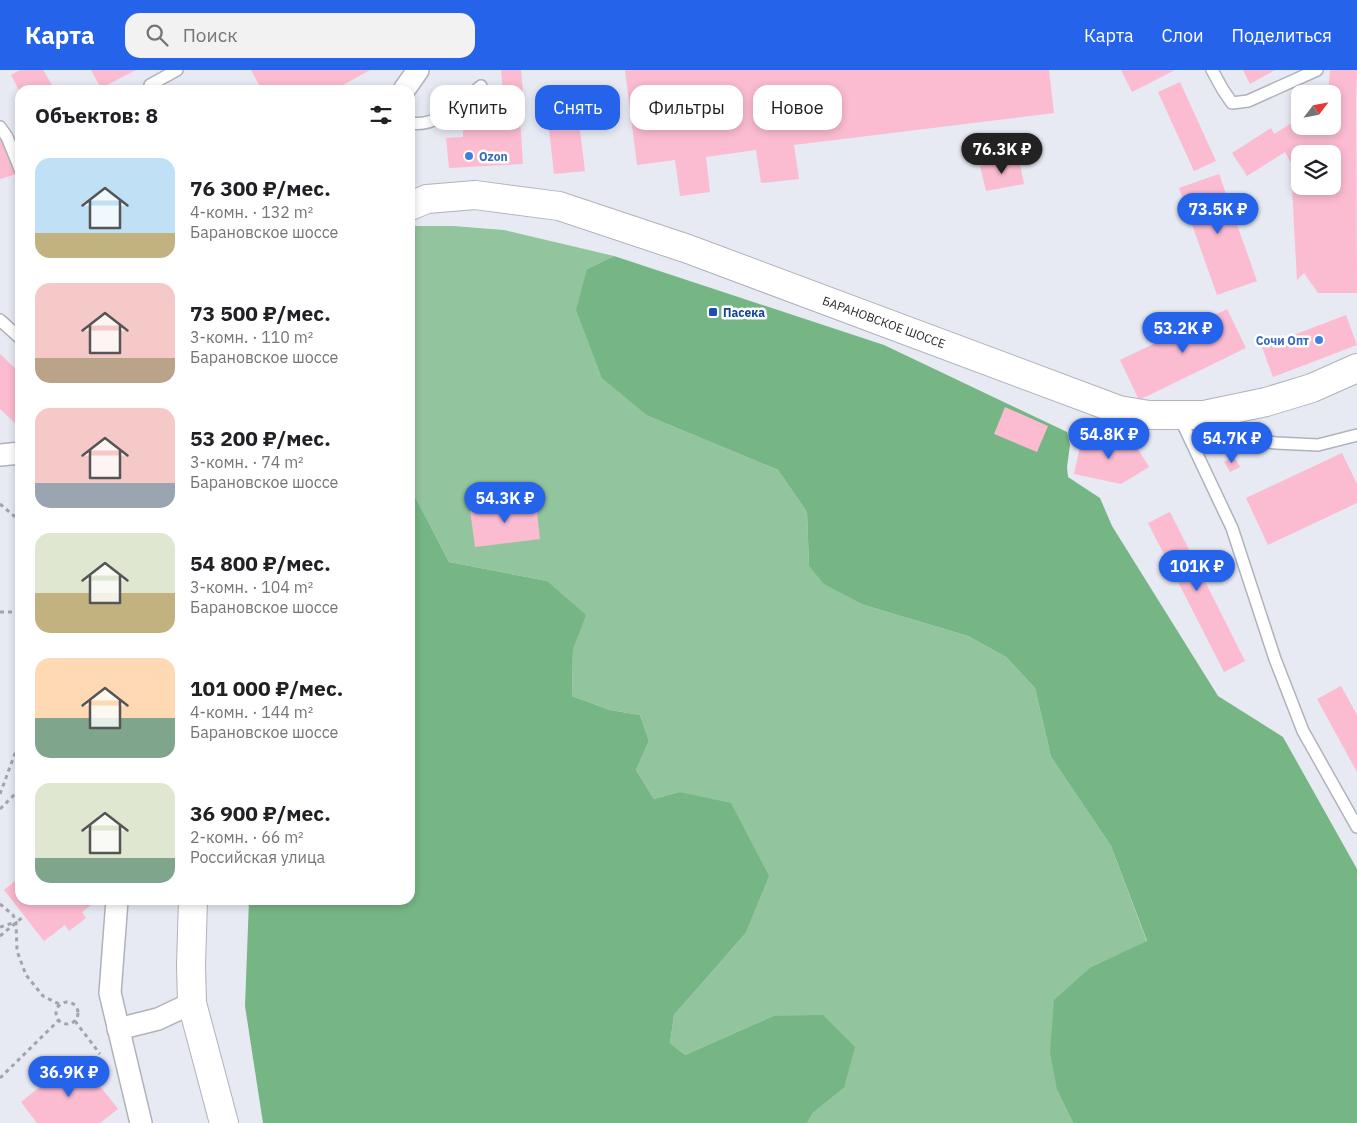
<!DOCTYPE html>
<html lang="ru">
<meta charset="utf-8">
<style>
body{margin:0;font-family:"IBM Plex Sans",sans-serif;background:#f2f2f2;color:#202124;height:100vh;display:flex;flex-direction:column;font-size:19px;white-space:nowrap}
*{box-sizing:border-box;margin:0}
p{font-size:16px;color:#757577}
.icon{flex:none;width:28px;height:28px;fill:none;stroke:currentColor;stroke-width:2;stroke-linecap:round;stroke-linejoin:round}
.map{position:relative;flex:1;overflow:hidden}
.sheet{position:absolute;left:15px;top:15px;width:400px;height:820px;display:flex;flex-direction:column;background:#fff;border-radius:15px;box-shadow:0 2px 8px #0003}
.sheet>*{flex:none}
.guide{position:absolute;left:430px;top:15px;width:475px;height:45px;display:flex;gap:10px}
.needle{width:32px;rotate:58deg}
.tools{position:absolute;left:1291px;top:15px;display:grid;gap:10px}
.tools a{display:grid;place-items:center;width:50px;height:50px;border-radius:10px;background:#fff;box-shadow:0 2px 8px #0003;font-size:25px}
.price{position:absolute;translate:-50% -42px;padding:0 11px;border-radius:18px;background:#2563eb;color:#fff;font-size:16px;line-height:32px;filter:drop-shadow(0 1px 2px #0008)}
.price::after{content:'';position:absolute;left:50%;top:30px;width:15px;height:11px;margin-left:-8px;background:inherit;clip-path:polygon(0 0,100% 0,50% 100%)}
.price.selected{background:#222;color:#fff}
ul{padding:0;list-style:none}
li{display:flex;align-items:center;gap:15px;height:125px;padding:0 20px}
li span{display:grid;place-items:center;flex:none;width:140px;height:100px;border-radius:15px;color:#555}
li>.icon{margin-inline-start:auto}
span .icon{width:60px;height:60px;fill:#fffc;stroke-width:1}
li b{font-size:21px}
h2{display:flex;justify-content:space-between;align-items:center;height:60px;padding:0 20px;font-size:21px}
.chip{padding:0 18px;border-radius:15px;background:#fff;box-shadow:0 2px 8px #0003;font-size:18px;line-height:45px}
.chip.selected{background:#2563eb;color:#fff}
header{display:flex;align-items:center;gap:30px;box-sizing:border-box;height:70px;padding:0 25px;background:#2563eb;color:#fff}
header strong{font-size:24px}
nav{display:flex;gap:28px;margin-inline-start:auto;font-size:18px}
.search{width:350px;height:45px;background:#f2f2f2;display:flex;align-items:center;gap:12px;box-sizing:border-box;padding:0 18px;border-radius:15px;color:#757577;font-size:19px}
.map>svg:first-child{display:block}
.green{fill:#92c59d}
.forest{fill:#76b685}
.building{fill:#fbbbd0;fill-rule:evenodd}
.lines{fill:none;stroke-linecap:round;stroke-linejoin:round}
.service-casing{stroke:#b0b2bc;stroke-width:14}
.minor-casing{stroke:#b0b2bc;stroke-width:24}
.secondary-casing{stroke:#b0b2bc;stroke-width:30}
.path{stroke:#a2a4ac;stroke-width:3;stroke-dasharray:4 4;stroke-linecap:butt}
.service{stroke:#fff;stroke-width:11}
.minor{stroke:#fff;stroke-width:21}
.secondary{stroke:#fff;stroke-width:28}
.shop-dot{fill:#3f7fe0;stroke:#fff;stroke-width:2}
.transit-dot{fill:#1a4fb4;stroke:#fff;stroke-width:2}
.labels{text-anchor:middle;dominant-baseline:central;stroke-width:5;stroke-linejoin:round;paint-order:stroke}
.shop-label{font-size:12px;font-weight:bold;fill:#366cbe;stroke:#fff;text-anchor:start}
.transit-label{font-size:12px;font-weight:bold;fill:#164399;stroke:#fff;text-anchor:start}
.street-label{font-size:12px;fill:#27282c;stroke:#fff}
</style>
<header>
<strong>Карта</strong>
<div class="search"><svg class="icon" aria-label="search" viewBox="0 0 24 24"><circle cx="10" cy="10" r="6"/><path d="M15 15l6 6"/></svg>Поиск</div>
<nav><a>Карта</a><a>Слои</a><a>Поделиться</a></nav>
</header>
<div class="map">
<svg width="1357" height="1053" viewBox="0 0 1357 1053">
<rect width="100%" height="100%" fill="#e7e9f3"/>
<polygon class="green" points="410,156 453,156 504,160 614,186 587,199 648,346 778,400 807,442 809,496 864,535 968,566 1006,587 1035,618 1051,687 1111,776 1147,872 1091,897 1057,1020 1073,1053 807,1053 813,1043 844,1018 773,946 685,985 670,973 674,945 745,864 679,722 654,729 636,700 649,671 640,645 610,640 572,626 573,579 547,511 449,492 410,417"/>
<g class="forest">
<polygon points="614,186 884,275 1067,362 1070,375 1067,397 1068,407 1100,428 1112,456 1218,626 1283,667 1357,799 1357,1053 1073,1053 1057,1020 1050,982 1054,930 1091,897 1147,871 1111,776 1051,687 1035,618 1006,587 968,566 864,535 824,514 809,496 807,442 778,400 648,346 602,308 576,240 587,199"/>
<polygon points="410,417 449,492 547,511 586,545 573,579 572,626 610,640 640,645 649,671 636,700 654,729 679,722 731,733 769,806 745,864 674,945 670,973 685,985 773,946 823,945 855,977 844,1018 813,1043 807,1053 263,1053 245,936 249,830 410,830"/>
</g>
<g class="building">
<polygon points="20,0 43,0 52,15 42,20 19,20 11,5"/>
<polygon points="91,0 136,0 101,18"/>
<polygon points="251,0 370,0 334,20 262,20"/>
<polygon points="501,0 521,0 523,22 503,24"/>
<polygon points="625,0 1049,0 1054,43 794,75 799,109 761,113 756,80 706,87 710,122 680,126 675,90 637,95"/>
<polygon points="1121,0 1175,0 1132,22"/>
<polygon points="1243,0 1275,0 1250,14"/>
<path d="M1330,0H1357L1356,28L1357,223H1318L1304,203L1297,210L1291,99L1295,100L1285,82L1247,106L1232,83L1271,58L1274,64L1300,48V56H1332V24H1328ZM1300,84H1332V116H1300Z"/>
<polygon points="1180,12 1216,91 1194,101 1158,22"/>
<polygon points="577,37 585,101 554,104 547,41"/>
<polygon points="520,49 523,94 449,98 446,68 463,67 463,59 502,57 501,51"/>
<polygon points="6,66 17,104 0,109 0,68"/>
<polygon points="1019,88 1024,114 986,121 980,96"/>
<polygon points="1219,104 1257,211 1217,225 1179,118"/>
<polygon points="1227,239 1246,278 1139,330 1120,290"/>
<polygon points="1346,245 1357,275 1273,307 1262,277"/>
<polygon points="0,284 20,303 20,347 15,353 0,339"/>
<polygon points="1005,337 1048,356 1037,382 994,364"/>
<polygon points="1083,363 1135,374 1149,397 1121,414 1074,404"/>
<polygon points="1342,383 1357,414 1357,433 1268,475 1246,428"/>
<polygon points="1234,386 1240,397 1230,402 1224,392"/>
<polygon points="536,432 540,469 475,477 470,440"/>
<polygon points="1170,442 1245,591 1224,602 1148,453"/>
<polygon points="1341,616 1357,645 1357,702 1317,629"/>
<polygon points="20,807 20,830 97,830 82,842 86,848 69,861 65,855 44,871 4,820"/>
<polygon points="78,988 118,1039 100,1053 37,1053 21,1032 41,1016 37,1011 53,998 57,1004"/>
</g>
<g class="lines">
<defs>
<g id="service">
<polyline points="1212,0 1223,20 1232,33 1248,31 1317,0"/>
<polyline points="150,20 150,15 177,0"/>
<path d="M410,53C438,58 460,32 481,16"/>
<polyline points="0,57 7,67 20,99"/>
<polyline points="0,250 20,268"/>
<polyline points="1179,346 1232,458 1275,589 1303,661 1357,757"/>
<polyline points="1210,348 1247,369 1276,373 1318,375 1357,365"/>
</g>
<g id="minor">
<polyline points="404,20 418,0"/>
<polyline points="0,385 20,383"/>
<polyline points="117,830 110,923 141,1053"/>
<polyline points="118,959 158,949 192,933"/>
</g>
<g id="secondary">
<polyline points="410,136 427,129 475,125 559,136 688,179 1119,340 1149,345 1204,345 1266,332 1312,318 1357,298"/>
<polyline points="193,830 191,895 192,933 224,1053"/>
</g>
</defs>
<use href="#service" class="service-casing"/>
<use href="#minor" class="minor-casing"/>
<use href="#secondary" class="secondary-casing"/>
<g class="path">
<polyline points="0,434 20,451"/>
<polyline points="0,542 17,542 20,541"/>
<polyline points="0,724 20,670"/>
<polyline points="0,739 20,719"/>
<polyline points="0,834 13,845 16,852 17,881 26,905 43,926 59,934"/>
<polyline points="0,857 13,853"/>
<polyline points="0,866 24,846"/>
<circle cx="67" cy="943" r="11"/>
<polyline points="75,951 100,984"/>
<polyline points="0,1008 59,950"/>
</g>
<use href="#service" class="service"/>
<use href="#minor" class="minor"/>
<use href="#secondary" class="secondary"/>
</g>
<g class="shop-dot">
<circle cx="469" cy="86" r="5"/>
<circle cx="1319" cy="270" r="5"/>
</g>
<rect class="transit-dot" x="708" y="237" width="10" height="10" rx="2.5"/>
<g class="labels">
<g class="shop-label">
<text x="479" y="86">Ozon</text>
<text x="1309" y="270" text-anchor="end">Сочи Опт</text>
</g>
<g class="transit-label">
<text x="723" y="242">Пасека</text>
</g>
<g class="street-label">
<text transform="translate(884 252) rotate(20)">БАРАНОВСКОЕ ШОССЕ</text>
</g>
</g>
</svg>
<div class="tools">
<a><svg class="needle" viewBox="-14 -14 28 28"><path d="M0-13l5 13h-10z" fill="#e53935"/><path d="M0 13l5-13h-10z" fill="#757577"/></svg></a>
<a><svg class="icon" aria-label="layers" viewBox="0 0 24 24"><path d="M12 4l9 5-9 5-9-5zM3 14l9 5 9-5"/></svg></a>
</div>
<b class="price selected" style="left:1002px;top:105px">76.3K ₽</b>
<b class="price" style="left:1218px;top:165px">73.5K ₽</b>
<b class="price" style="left:1183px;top:284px">53.2K ₽</b>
<b class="price" style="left:1109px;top:390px">54.8K ₽</b>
<b class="price" style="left:1232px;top:394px">54.7K ₽</b>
<b class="price" style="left:505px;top:454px">54.3K ₽</b>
<b class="price" style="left:1197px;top:522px">101K ₽</b>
<b class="price" style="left:69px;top:1028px">36.9K ₽</b>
<div class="guide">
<a class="chip">Купить</a>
<a class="chip selected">Снять</a>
<a class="chip">Фильтры</a>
<a class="chip">Новое</a>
</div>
<section class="sheet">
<h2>Объектов: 8<svg class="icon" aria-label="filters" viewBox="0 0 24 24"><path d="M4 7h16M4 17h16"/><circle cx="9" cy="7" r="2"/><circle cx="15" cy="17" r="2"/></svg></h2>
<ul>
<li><span style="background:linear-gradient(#bfe0f5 75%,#c2b280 0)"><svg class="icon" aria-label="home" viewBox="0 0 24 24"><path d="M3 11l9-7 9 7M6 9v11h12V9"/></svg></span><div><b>76 300 ₽/мес.</b><p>4-комн. · 132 m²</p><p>Барановское шоссе</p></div></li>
<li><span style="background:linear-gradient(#f6c9c9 75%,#b9a48a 0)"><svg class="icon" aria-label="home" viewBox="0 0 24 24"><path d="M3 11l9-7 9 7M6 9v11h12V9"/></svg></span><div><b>73 500 ₽/мес.</b><p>3-комн. · 110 m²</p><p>Барановское шоссе</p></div></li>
<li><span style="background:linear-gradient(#f6c9c9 75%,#9aa5b1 0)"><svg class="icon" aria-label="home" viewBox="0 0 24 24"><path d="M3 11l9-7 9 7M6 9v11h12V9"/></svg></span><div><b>53 200 ₽/мес.</b><p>3-комн. · 74 m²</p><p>Барановское шоссе</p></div></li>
<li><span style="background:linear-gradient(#dfe7d0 60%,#c2b280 0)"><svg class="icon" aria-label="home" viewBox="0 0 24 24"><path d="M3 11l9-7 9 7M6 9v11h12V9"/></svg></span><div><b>54 800 ₽/мес.</b><p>3-комн. · 104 m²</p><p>Барановское шоссе</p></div></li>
<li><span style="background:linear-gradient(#ffd9b3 60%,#7fa58c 0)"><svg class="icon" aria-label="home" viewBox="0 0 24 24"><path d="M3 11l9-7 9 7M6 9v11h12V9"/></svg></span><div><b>101 000 ₽/мес.</b><p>4-комн. · 144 m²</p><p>Барановское шоссе</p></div></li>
<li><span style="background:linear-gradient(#dfe7d0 75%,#7fa58c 0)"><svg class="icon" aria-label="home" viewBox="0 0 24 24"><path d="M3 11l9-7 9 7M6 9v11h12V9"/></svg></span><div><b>36 900 ₽/мес.</b><p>2-комн. · 66 m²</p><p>Российская улица</p></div></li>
</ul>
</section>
</div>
